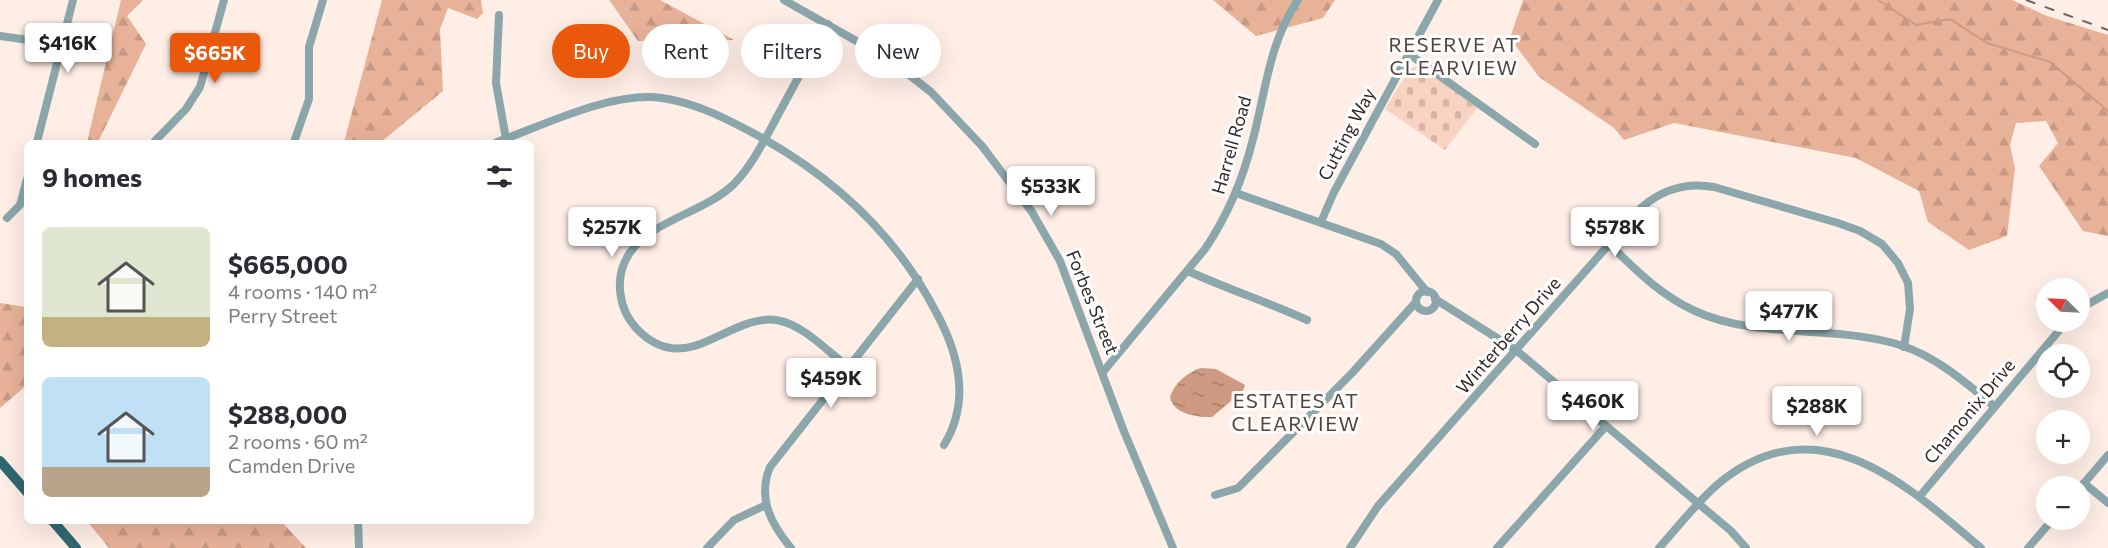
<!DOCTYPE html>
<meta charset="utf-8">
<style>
body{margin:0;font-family:Commissioner,sans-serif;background:#f2f2f3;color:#2b2b33;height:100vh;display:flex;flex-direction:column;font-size:22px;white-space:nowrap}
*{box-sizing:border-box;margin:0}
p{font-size:20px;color:#7c7c81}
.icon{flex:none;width:33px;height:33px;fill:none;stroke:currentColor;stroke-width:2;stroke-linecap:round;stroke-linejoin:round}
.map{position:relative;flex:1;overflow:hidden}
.drawer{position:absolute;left:24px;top:140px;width:510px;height:384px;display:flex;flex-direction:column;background:#fff;border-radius:9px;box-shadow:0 6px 24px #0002}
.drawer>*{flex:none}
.banner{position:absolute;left:552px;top:24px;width:570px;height:54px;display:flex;gap:12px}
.needle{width:39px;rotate:294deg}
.buttons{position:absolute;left:2036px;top:278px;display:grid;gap:12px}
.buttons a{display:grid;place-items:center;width:54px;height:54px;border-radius:50%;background:#fff;box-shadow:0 6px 24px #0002;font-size:30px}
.price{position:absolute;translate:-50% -51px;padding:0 14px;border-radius:6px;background:#fff;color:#222;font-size:20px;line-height:39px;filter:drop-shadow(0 2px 3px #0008)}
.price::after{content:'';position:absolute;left:50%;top:36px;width:18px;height:14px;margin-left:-9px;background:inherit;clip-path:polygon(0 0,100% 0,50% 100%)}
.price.on{background:#ea580c;color:#fff}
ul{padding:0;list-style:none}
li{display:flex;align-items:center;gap:18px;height:150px;padding:0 18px}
li span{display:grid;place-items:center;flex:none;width:168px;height:120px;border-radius:9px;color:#555}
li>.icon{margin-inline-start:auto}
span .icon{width:72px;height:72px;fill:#fffc;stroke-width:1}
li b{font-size:26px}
h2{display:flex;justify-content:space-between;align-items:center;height:72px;padding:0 18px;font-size:26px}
.tag{padding:0 21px;border-radius:27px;background:#fff;box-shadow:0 6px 24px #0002;font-size:21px;line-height:54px}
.tag.on{background:#ea580c;color:#fff}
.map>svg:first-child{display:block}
.forest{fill:url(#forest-firs)}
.cemetery{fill:url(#cemetery-stones)}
.water{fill:url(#water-ripples)}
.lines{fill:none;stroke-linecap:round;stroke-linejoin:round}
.stream{stroke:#cd9a81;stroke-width:2}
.minor{stroke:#8ba7ac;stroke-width:8}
.major{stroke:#306872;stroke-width:10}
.rail{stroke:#706560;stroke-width:2;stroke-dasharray:10 10;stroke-linecap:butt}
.labels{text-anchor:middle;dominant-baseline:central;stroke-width:6;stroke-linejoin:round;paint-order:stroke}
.street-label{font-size:18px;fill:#302824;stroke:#fff}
.neighbourhood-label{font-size:20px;letter-spacing:1.5px;fill:#53433b;stroke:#fff}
</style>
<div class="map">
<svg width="2108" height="548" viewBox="0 0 2108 548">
<defs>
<pattern id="forest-firs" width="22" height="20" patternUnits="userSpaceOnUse" patternTransform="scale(1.5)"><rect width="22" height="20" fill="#e8b299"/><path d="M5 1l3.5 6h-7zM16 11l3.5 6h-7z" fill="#c79984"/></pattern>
<pattern id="cemetery-stones" width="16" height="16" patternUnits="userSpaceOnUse" patternTransform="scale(1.5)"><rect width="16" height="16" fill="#f9d3c1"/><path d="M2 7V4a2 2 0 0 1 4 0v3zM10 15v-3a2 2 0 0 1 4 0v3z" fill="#d6b5a6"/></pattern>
<pattern id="water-ripples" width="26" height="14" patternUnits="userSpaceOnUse" patternTransform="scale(1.5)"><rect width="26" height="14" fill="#cd9a81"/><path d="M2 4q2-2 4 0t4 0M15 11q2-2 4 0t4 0" fill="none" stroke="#a77e69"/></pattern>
</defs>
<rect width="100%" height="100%" fill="#ffeee6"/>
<g class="forest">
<polygon points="121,0 143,0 127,16 146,44 98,142 87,142"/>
<polygon points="382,0 481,0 483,13 477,19 448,8 440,29 443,91 381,142 344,142"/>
<polygon points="609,0 660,0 734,40 638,41"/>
<polygon points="1213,0 1335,0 1323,18 1256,36"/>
<polygon points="1523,0 2012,0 2047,16 2108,35 2108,236 2083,231 2039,166 2058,143 2046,121 2016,123 2010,145 2015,168 2007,236 1969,250 1928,222 1919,191 1856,158 1674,123 1624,140 1614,128 1539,77 1510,38"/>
<polygon points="0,303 27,307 27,385 0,408"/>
<polygon points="87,521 281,521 306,548 109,548"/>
</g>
<polygon class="cemetery" points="1417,66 1425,69 1477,108 1445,150 1385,109 1409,70"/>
<path class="water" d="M1201,368L1216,369L1245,385L1243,391L1212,417C1197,417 1175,415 1170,398C1173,384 1188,372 1201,368Z"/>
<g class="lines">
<polyline class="stream" points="1878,0 1916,25 1950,19 1987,43 2050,62 2108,111"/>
<g class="minor">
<polyline points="784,0 890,60 931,92 982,146 1032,212 1060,261 1123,429 1173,548"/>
<polyline points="499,15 496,83 506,139"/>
<path d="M828,24C811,54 794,85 778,115C765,139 753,164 734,184C704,213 651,220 629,254C614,277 618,309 637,329C686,380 728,314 776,320C803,324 827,351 848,367"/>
<polyline points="0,36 63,45"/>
<polyline points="1409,54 1535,144"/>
<polyline points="37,142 73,0"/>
<polyline points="154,142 186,109 200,87 224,0"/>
<polyline points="294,142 309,99 309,47 323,0"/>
<path d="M497,142C544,125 612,91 662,98C696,103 725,118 755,134C832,176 895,233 936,312C959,354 971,401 944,445"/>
<polyline points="1236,193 1381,244 1396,254 1427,292"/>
<polyline points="7,218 20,205 27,179"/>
<polyline points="1321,222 1334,192 1438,0"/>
<path d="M1609,244C1636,270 1661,296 1695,311C1758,340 1837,324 1903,346C1938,358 1966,383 1994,406"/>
<path d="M1188,271C1227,289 1268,302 1307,320"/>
<circle cx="1426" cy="301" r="10"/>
<polyline points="1435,299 1516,350 1731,531 1746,548"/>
<polyline points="2079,309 2108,293"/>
<path d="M1103,372L1205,249C1228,215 1243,179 1253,139C1266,90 1269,43 1298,0"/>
<polyline points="2084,483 2108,503"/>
<polyline points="2079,489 2108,455"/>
<polyline points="1215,495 1238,488 1352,373 1416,302"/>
<polyline points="1920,496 2067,321"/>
<polyline points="358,520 359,548"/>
<polyline points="707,548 734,520 766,505"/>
<path d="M791,548C771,524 757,498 770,467L918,279"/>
<path d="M1350,548L1378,506L1642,207C1663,189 1687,182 1714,187L1838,223L1860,231L1882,244L1898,263L1908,283L1910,309L1904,347"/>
<polyline points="1497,548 1606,426"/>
<path d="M1659,548C1678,527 1696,503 1718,484C1817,402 1905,483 1981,548"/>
<polyline points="2028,548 2053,519"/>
</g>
<g class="major">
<polyline points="0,461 27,492"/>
<polyline points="52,520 76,548"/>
</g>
<polyline class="rail" points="2026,0 2108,30"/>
</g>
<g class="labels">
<g class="street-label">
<text transform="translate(1346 134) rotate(-62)">Cutting Way</text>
<text transform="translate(1231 145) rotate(-74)">Harrell Road</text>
<text transform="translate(1093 302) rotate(68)">Forbes Street</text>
<text transform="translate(1508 335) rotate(-49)">Winterberry Drive</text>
<text transform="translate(1969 411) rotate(-50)">Chamonix Drive</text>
</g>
<g class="neighbourhood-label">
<text x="1454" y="44">RESERVE AT<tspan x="1454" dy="23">CLEARVIEW</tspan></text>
<text x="1296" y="400">ESTATES AT<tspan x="1296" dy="23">CLEARVIEW</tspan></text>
</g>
</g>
</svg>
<div class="buttons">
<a><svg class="needle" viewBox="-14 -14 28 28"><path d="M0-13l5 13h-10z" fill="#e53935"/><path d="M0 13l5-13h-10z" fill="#7c7c81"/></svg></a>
<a><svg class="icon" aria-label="locate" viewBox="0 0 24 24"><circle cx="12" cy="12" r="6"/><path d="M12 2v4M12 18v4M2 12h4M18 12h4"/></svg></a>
<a>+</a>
<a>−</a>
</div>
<b class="price" style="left:68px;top:74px">$416K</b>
<b class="price on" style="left:215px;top:84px">$665K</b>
<b class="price" style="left:1051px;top:217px">$533K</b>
<b class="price" style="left:612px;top:258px">$257K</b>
<b class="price" style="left:1615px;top:258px">$578K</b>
<b class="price" style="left:1789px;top:342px">$477K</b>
<b class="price" style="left:831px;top:409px">$459K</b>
<b class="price" style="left:1593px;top:432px">$460K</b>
<b class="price" style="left:1817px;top:437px">$288K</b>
<div class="banner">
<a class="tag on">Buy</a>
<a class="tag">Rent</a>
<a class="tag">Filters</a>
<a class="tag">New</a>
</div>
<section class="drawer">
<h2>9 homes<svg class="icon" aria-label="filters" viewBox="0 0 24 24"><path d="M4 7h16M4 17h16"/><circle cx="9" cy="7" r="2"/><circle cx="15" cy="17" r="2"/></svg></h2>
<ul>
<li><span style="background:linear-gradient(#dfe7d0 75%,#c2b280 0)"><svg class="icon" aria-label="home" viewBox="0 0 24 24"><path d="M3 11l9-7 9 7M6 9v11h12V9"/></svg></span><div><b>$665,000</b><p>4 rooms · 140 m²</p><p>Perry Street</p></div></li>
<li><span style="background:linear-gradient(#bfe0f5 75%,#b9a48a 0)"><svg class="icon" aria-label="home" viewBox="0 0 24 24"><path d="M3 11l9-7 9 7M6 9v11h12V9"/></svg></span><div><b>$288,000</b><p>2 rooms · 60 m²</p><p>Camden Drive</p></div></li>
</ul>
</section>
</div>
